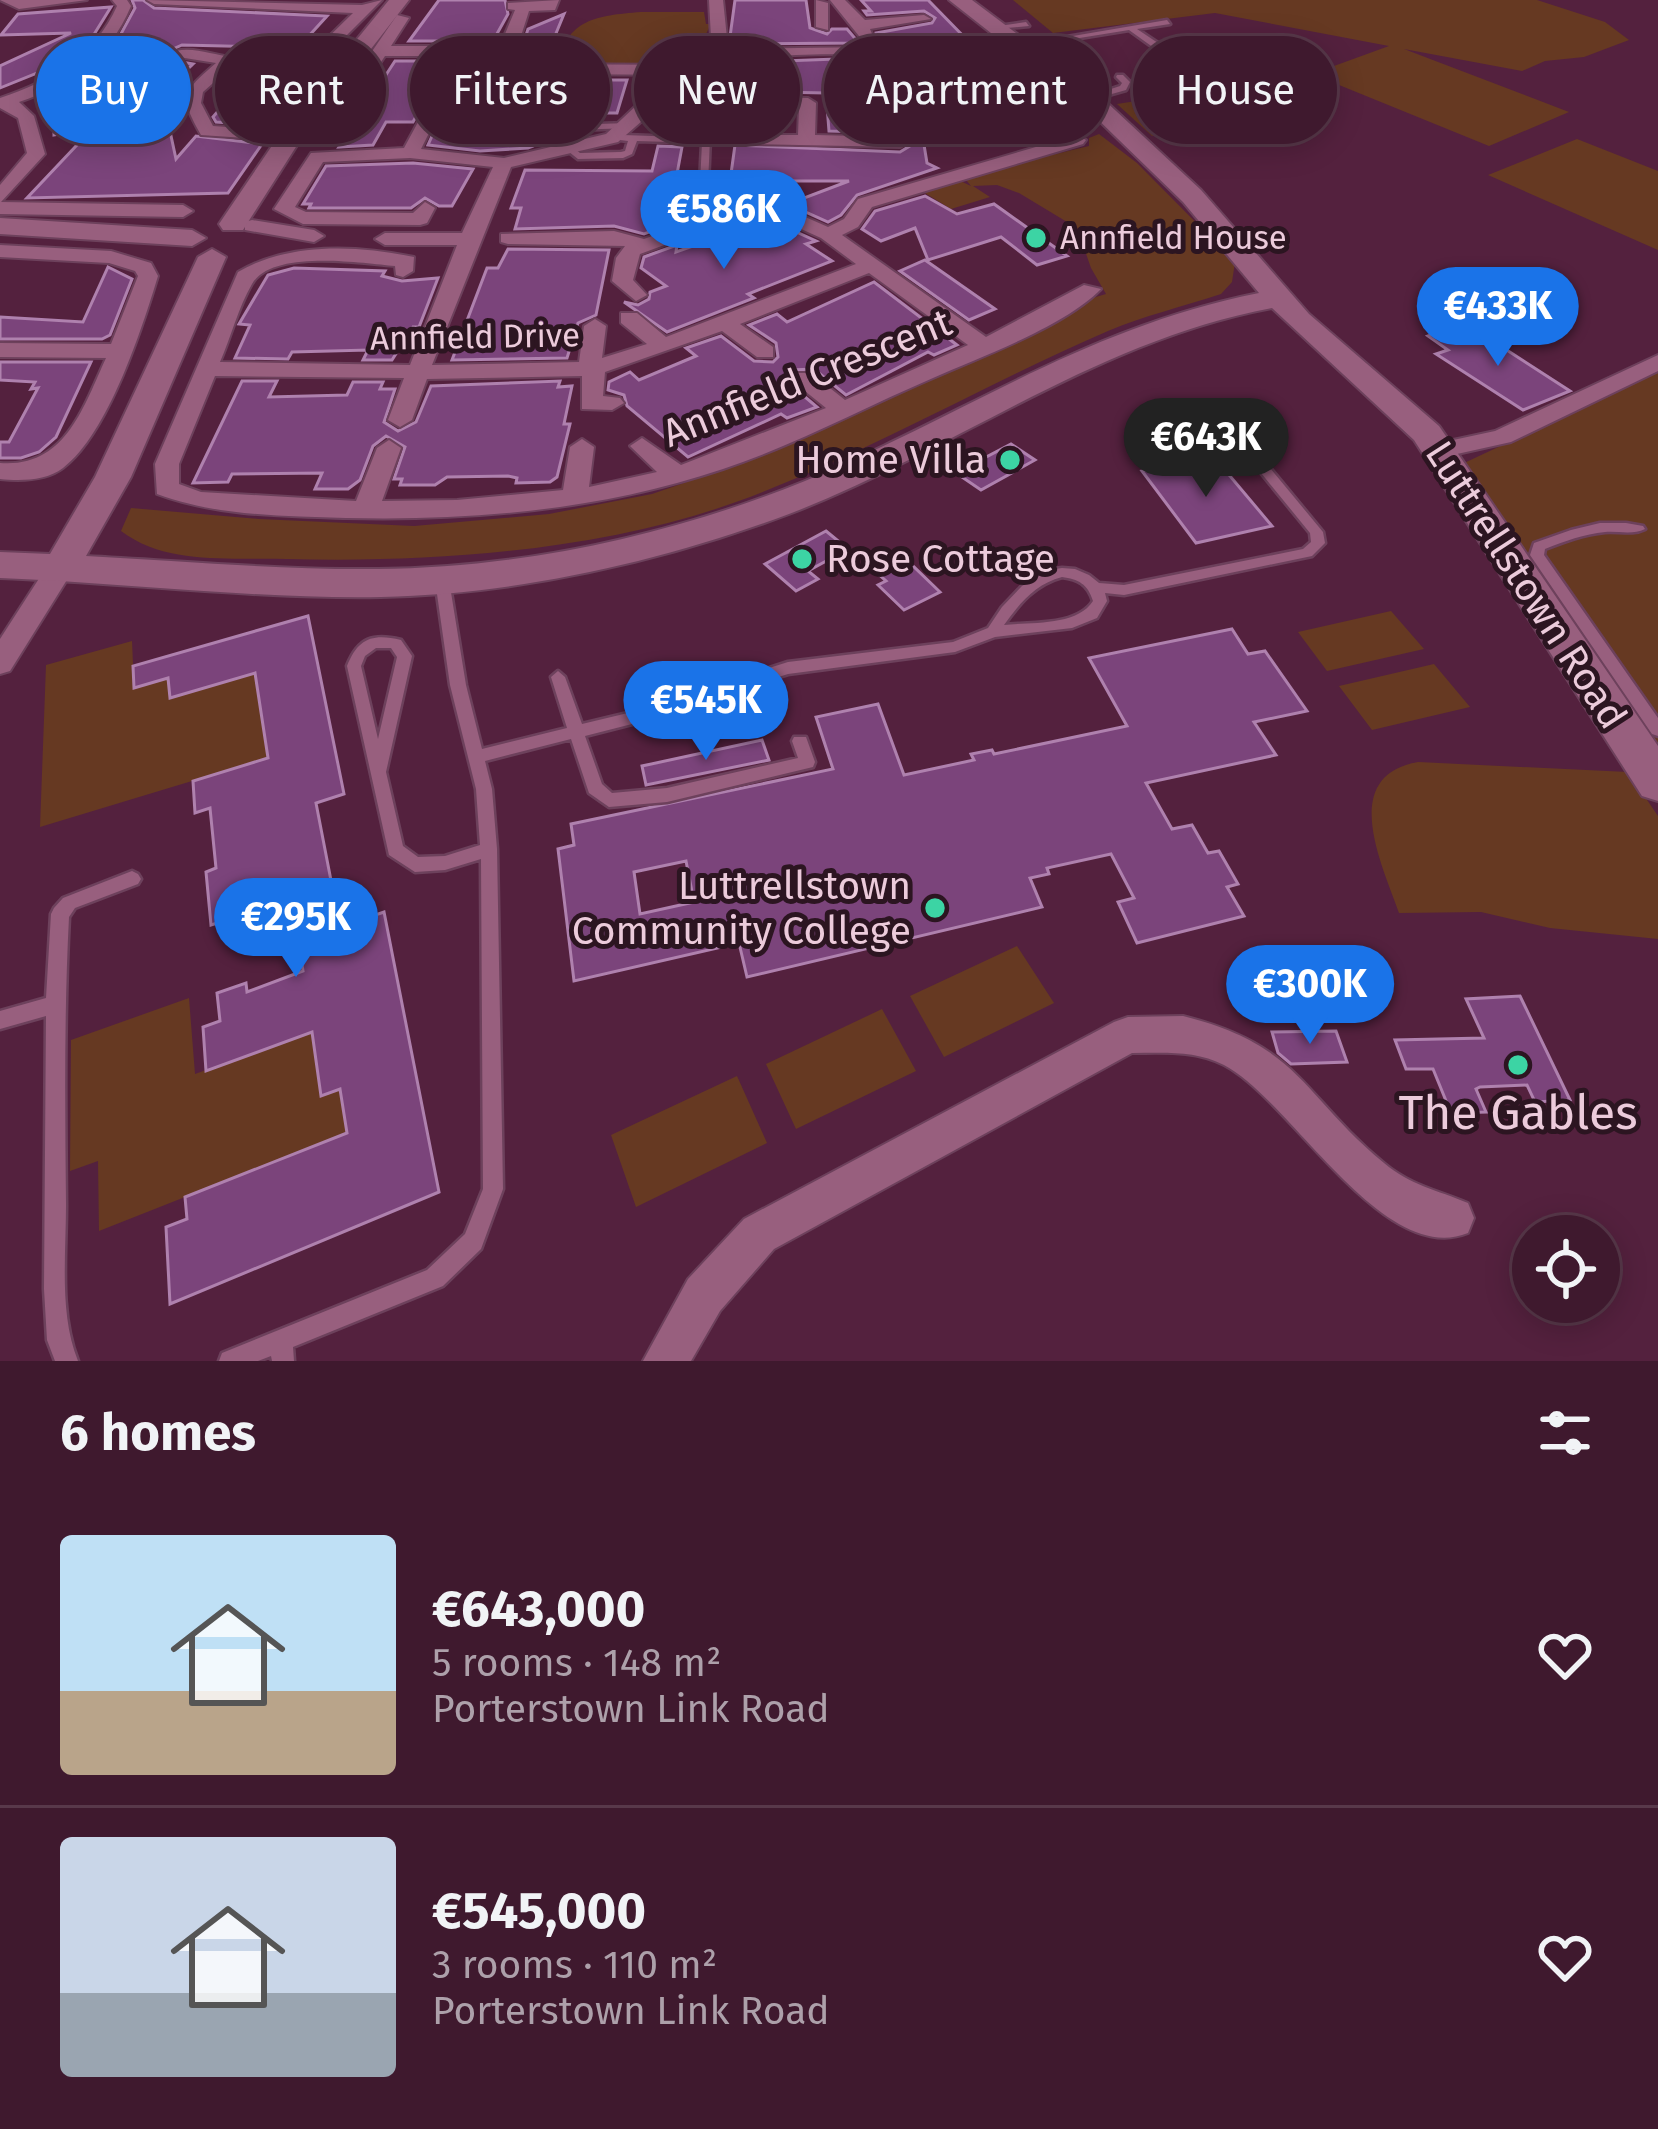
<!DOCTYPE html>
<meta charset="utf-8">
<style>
body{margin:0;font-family:"Fira Sans",sans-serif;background:#462236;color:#f1f3f6;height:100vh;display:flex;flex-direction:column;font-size:45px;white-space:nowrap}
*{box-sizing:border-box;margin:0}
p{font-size:39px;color:#ada0aa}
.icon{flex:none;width:66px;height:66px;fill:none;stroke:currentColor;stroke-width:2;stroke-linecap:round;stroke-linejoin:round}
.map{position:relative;height:1361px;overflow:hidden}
.panel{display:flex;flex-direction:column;background:#3f192e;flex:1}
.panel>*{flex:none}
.top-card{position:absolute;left:36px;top:36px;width:1587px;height:108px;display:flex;gap:24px}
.tools{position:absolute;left:1512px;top:1215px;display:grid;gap:24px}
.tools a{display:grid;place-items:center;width:108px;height:108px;border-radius:50%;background:#3f192e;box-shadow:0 6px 30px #0003,0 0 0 3px #58384a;font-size:60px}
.price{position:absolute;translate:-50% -102px;padding:0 27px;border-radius:42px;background:#1a73e8;color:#fff;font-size:39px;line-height:78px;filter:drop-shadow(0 3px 6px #0008)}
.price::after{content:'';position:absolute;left:50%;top:72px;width:36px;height:27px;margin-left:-18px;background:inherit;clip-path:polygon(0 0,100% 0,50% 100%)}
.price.on{background:#222;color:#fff}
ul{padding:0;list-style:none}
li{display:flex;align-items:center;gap:36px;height:300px;padding:0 60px}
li+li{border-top:3px solid #58384a}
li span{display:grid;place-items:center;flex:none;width:336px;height:240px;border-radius:12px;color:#555}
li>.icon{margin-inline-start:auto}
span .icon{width:144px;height:144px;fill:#fffc;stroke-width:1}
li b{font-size:51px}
h2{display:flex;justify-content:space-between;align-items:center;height:144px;padding:0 60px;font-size:51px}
.chip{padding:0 42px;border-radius:54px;background:#3f192e;box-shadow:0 6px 30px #0003,0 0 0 3px #58384a;font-size:42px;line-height:108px}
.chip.on{background:#1a73e8;color:#fff}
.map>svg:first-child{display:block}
.green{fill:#663922}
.building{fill:#7b447b;stroke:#af81ae;stroke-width:3;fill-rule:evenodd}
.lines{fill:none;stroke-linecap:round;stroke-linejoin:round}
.lane-casing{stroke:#6d415c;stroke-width:5}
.street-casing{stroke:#6d415c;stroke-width:4}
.secondary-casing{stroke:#6d415c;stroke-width:4}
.lane{fill:#985f7e;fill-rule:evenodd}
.street{fill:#985f7e;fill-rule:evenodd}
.secondary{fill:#985f7e;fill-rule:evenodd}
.poi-dot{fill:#3cd4a4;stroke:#2c1521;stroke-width:4.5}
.labels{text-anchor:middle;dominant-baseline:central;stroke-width:10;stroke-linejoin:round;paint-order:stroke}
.far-poi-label{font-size:33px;fill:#eccbdb;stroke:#2c1521;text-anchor:start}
.far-street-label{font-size:33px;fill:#eccbdb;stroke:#2c1521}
.street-label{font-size:39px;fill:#eccbdb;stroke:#2c1521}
.poi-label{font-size:39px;fill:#eccbdb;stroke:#2c1521;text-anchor:end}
.near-poi-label{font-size:48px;fill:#eccbdb;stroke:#2c1521}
</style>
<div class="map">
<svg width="1658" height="1361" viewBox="0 0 1658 1361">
<rect width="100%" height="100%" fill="#54213e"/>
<g class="green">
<polygon points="1013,0 1537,0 1605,22 1629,40 1584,57 1545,61 1522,71 1404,49 1569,112 1489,146 1312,74 1389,46 1215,13 1053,33"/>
<path d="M641,12H704L706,24H711L703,40L716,41L690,68L555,67C569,18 595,16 641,12Z"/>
<polygon points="1213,89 1252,123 1152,136 1117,104"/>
<path d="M1099,134L1137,163L1235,262L1232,282L1221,294C1184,306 1144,316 1108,331C983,385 865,455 736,502C602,551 429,563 287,559C232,557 167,566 121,531L131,508L259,519L414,526L549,514L652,494L742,463L971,361L1082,301L1106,294L1091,268L1077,228L1019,193L997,185L973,186L990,197L951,209L920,190L956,179L971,186L963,176L1089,146V138Z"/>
<polygon points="1577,139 1658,171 1658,250 1488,175"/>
<polygon points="1658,372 1658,748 1462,464"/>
<polygon points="1391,611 1424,649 1327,671 1298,632"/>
<polygon points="132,641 134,687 168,678 171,698 259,672 283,705 261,712 268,758 40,827 46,665"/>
<polygon points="1434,664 1470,707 1372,730 1339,686"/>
<path d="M1418,762L1628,772L1658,816V939L1550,928L1481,912L1399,913C1381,862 1339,776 1418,762Z"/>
<polygon points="1017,946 1054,1003 944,1057 910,996"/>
<polygon points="189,998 195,1074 312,1032 321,1095 340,1089 347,1133 99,1231 98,1161 70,1171 71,1040"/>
<polygon points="882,1009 916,1071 796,1129 766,1064"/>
<polygon points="737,1076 767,1143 636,1207 611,1135"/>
</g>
<g class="building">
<polygon points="132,0 143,0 154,8 327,16 296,50 258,53 264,47 182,45 162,54 165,59 193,64 162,94 176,159 196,136 262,144 228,193 27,198 93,128 54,135 54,111 65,87 116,43 135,8"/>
<polygon points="439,0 505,0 508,14 493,41 409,41"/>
<polygon points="735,0 806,0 810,28 827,34 832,29 847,29 859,43 729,44"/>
<polygon points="861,0 928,0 971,44 911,49 907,44 908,49 893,51 877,45 876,33 932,23 935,18 924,11 867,15 864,11 871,11"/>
<polygon points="111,7 93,36 67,61 0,88 0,66 71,33 1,35 18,14"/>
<polygon points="564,14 545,60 518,60 528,29"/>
<polygon points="1246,39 1274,57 1196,70 1169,51"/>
<polygon points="974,46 1005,72 1011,72 1021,82 1014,79 946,88 926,65 971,58"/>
<polygon points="837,59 875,64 878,102 917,102 927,163 937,168 857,195 841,215 828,222 788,204 849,181 730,181 735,145 900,152 913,144 911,138 900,133 829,131 826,93 713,91 716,80 722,80 724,63"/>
<polygon points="395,61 492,61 494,68 480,87 492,95 534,95 547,80 627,80 617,113 545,113 533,146 528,148 480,151 428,145 441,116 428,108 419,111 413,122 386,122 373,145 339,147"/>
<polygon points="281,68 274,76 315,78 276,126 216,122 213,117 232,95 219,94 241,71"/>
<polygon points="1027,88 1041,101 1028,103 1053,128 989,136 961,104 1024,92"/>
<polygon points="691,106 753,112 751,130 737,135 657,130 661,110"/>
<polygon points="658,146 682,147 674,190 688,190 682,220 644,234 614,226 515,229 521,208 511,208 525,170 652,171"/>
<polygon points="413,163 473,169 452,206 439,206 425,198 411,208 309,208 311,204 303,204 326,166"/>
<polygon points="925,196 957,214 994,204 1067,256 1037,265 1001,237 928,260 915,228 881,241 862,229 875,211"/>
<polygon points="759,215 816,241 806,244 832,261 748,294 754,298 667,332 624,302 638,305 649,299 650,292 666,286 641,268 644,257 677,245 676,252 747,227 739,223"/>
<polygon points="508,249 609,250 596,315 578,323 567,358 452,360 487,268 498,268"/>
<polygon points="925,260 995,309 969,320 900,271"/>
<polygon points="108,267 132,279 110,335 102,339 0,339 0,317 83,322"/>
<polygon points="294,268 385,271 382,276 402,281 438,278 419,327 413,327 392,360 363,360 368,350 292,352 288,359 235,358 250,325 239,324 268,275"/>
<polygon points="874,282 957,345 934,355 928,352 846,395 814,369 792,370 792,386 817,407 787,418 781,414 688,457 627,406 624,395 608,390 609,382 630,372 639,380 696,356 686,348 721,336 754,361 773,362 778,357 776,343 749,325 777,314 787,322"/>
<polygon points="1452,327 1472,340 1485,336 1570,391 1523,410 1436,354 1448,350 1428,336"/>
<polygon points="0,362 91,362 56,437 39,452 21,458 0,458 0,442 9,442 38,388 31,389 35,382 0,380"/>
<polygon points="242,381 277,381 269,397 347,395 353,382 383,382 380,389 395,389 384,422 398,431 416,422 431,386 560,381 558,387 572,386 564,424 570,424 557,477 550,482 516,483 517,478 508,476 447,477 435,485 400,485 402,479 394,479 405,447 386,436 373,446 360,480 348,489 315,489 322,473 232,474 228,482 193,483"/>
<polygon points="1011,444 1035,460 981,490 956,473"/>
<polygon points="1214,457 1272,526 1196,543 1142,471"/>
<polygon points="826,531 848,549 808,571 818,579 796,591 765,564"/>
<polygon points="898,559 909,570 914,567 940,592 904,610 878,585 886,581 875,571"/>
<polygon points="308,616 344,794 316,803 340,927 384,912 439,1192 170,1304 166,1227 187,1219 185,1197 347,1133 340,1089 321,1096 312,1032 206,1071 203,1027 220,1021 217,993 246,983 247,992 303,971 295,915 229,939 227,920 211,925 206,872 216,868 210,808 195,813 193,781 268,758 255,673 170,698 168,678 134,688 133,666"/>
<path d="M1232,629L1248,654L1265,651L1307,711L1254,722L1276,755L1146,783L1172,829L1192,825L1208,853L1219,851L1238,884L1227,887L1244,916L1137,943L1118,902L1134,898L1111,854L1047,868L1049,874L1030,878L1042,907L747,977L739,943L574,981L558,849L574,845L571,824L833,769L816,717L878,704L904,775L974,760L971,754L992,750L994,754L1127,726L1089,658ZM686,861L694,902L640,914L634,872Z"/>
<polygon points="762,740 769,760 646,785 642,766"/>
<polygon points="1520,996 1570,1100 1535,1102 1527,1085 1480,1087 1476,1089 1486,1112 1451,1113 1433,1069 1406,1069 1395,1040 1484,1038 1466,999"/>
<polygon points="1336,1031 1347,1062 1291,1064 1278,1053 1272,1032"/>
</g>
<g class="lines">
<defs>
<g id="lane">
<polygon points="1167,20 1170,24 1137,29 1158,43 1175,41 1178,45 1154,48 1129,30 1024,47 1020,45"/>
<polygon points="1026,22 1029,26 996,29 992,27"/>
<polygon points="1117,75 1123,75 1130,82 1126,90 1087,101 1087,97 1120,86 1122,83 1116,77"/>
<polygon points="630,123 633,124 633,128 570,130 565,133 567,143 580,153 621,152 625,151 628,141 620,140 619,138 623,135 710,138 708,185 700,183 702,143 637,141 632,154 623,158 578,159 559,144 557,132 565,125"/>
<path d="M1261,461L1265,462L1323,532L1325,543L1312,556L1124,595L1105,593L1107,601L1097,618L1072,628L995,637L955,652L788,674L632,724L585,736L602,784L612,793L667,788L798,758L792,741L794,737H806L815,762L813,767L667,802L609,807L589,793L571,739L485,761L492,789L497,849L503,1189L481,1249L443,1286L293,1347L294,1361H272L271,1356L258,1361H219L222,1353L427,1270L465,1234L483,1189L481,859L445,870L415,872L389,855L347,666C358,638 373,633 401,640L412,656L386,772L403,846L418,857L445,856L480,845L476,789L450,685L435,580L437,577H447L449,580L466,685L482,749L567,728L551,677L558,671L565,677L582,724L632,712L788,662L953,642L988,628L1002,607L1022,586L1049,570L1062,568L1075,569L1089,575L1099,583L1124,585L1303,549L1311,542L1310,533L1257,468L1255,465ZM1062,577C1078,579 1088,584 1093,601C1077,626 1032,622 1004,625C1019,604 1035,584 1062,577ZM376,648H391L397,657L378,739L361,666L365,656Z"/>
<path d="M1600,523H1626L1643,526L1645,529C1633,535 1619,531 1605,532C1584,534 1565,541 1545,549L1544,555L1658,718V736L1652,734L1530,555L1534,543L1571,530Z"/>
<path d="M132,871L138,874L141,879L138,884L75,908L69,917C64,1013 65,1109 66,1205C66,1256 59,1314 78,1361H55L47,1340L44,1289L46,1016L0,1029V1011L46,998L51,914L54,908L63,898Z"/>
</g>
<g id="street">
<polygon points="0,0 87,0 19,9"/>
<path d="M112,0H127L131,6C110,57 70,85 19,102L34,116L45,154L1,202L183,205L193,211L183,217L0,214V185L27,153L18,118L0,108V98C51,81 95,56 117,6Z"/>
<path d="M147,0L362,5L382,0L321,61L231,67L203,92L201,103L213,126L297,132V140L291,141L201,135C178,95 183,92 216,63L166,55C186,43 211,55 232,57C258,59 285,55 311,54L353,13L154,4Z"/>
<path d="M559,0L555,10L529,11L512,64L699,65L711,38L709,0H723L727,38L721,49L871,47L892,56L965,46L970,48V54L905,63L937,94L1015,83L1023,88L943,103L953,132L944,137L935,132C929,100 904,65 869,57C837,50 755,58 717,59L707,95L808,98L816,103L815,135L900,137L909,142L900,147L749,144L740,139L743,135H798L799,108H723L691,101L659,106L618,142L511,167L432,365L579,362L584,326L595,319L606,326L602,358L647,344L621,323V313H637L666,337L856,264L821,238L759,210L640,254L633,280L647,295L636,301L612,281L616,258L625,246L508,244L501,242V234L614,231L644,239L760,197L828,227L844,219L858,199L1077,135L1086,140L1083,144L872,207L858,227L842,235L986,337L1084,285L1101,289C1064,327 982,356 933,378C863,408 795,445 723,469C601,510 473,521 346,518C283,516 216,516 157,494L155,464L238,272C289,242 357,245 414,257L413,271L403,277L396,275L395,266C361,263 272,249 252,284C238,308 231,337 220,362L410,365L457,245H385L375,239L385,233H462L493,167L410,158L323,162L295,207L306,212L413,213L425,202L435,208L427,223L420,225L303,224L274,209L311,153L404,148L423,113L429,112L437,117L421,149L504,158L606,134L639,103L694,89L697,75L545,74L534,91H492L484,86L499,69L496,56H385L335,131L320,127L397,15L409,18L391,46H500L515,10L508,9V3ZM514,74H529L523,83L503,82ZM869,273L968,345L845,400L811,373H795V383L826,408L681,465L642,438L630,446L657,472L589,487L594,447L582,439L570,447L563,490L457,500L382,501L401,448L389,440L377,448L356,501L201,492L179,484V464L215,376L404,378L388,420L400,427L412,420L427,379L582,376V409L612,410L624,403L620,398L603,396L605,372L722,331L757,357H773V347L740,324Z"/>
<polygon points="816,0 828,3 828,30 816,27"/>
<polygon points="830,0 845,0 865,20 924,15 931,19 870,29 875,41 867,46"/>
<polygon points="252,220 314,230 324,236 314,242 245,230 245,222"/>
<path d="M0,245L111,251L151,263L158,276C142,329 108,434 63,468C46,481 20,481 0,479V463C65,468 83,408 106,358L0,357V343L111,344L138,276L135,271L109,263L0,257Z"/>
<polygon points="1658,355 1658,371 1511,442 1439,458 1427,450 1430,445 1495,431"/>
<polygon points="61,558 75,567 10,671 0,674 0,639 51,560"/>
<path d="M1183,1016C1300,1045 1302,1095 1384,1163C1410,1185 1437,1190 1468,1203L1474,1218L1468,1233C1383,1268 1290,1099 1224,1065C1195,1050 1163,1053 1132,1053L774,1249L720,1311L691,1361H643L688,1279L744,1219L1114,1022L1128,1017Z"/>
</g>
<g id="secondary">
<polygon points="389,0 409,0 301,139 243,230 223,230 219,224 282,131"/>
<path d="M949,0H972L1101,97L1201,190L1309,314L1439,426L1658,746V801L1642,796L1414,440L1272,308C1095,341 954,451 789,514C661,562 518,594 381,597C254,599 127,583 0,578V552L50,554L95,477L198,257L212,249L226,257L131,477L86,556C184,561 281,570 378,569C522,568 672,535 805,481C965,415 1084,328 1259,293L1183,202L1085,107Z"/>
<polygon points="0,218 192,230 206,238 192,246 0,234"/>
</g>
</defs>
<use href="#lane" class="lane-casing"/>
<use href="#street" class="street-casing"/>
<use href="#secondary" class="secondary-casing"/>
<use href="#lane" class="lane"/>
<use href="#street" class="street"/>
<use href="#secondary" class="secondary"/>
</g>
<g class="poi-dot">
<circle cx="1036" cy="238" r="12"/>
<circle cx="1010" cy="460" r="12"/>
<circle cx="802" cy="559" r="12"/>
<circle cx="935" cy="908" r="12"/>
<circle cx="1518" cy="1065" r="12"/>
</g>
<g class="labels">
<g class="far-poi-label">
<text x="1060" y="238">Annfield House</text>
</g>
<g class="far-street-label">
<text transform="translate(475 337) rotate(-1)">Annfield Drive</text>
</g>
<g class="street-label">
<text transform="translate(807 378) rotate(-22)">Annfield Crescent</text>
<text transform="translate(1526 585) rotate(57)">Luttrellstown Road</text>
</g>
<g class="poi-label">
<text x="986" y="460">Home Villa</text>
<text x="826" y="559" text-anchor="start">Rose Cottage</text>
<text x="911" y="886">Luttrellstown<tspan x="911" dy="45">Community College</tspan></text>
</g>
<g class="near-poi-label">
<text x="1518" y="1113">The Gables</text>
</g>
</g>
</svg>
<div class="tools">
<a><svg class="icon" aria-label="locate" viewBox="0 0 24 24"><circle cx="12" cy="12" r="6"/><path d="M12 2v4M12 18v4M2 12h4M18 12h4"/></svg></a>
</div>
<b class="price" style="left:724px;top:272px">€586K</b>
<b class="price" style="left:1498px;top:369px">€433K</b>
<b class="price on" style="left:1206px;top:500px">€643K</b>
<b class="price" style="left:706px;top:763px">€545K</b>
<b class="price" style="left:296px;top:980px">€295K</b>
<b class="price" style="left:1310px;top:1047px">€300K</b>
<div class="top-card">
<a class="chip on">Buy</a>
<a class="chip">Rent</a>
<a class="chip">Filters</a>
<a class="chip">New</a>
<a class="chip">Apartment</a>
<a class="chip">House</a>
</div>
</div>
<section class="panel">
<h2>6 homes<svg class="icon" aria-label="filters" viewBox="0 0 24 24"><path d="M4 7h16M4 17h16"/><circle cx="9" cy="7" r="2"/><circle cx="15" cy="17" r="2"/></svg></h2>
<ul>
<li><span style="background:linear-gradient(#bfe0f5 65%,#b9a48a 0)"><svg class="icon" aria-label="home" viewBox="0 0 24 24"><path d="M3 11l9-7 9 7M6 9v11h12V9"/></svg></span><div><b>€643,000</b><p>5 rooms · 148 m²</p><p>Porterstown Link Road</p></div><svg class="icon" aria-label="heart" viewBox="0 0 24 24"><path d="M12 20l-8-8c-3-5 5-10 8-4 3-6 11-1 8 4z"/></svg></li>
<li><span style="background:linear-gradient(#c9d6e8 65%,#9aa5b1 0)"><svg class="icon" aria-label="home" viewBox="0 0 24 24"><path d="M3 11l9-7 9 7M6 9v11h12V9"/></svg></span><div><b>€545,000</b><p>3 rooms · 110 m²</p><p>Porterstown Link Road</p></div><svg class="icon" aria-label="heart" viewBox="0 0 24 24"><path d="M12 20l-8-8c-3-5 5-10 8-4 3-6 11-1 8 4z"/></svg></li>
</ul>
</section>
